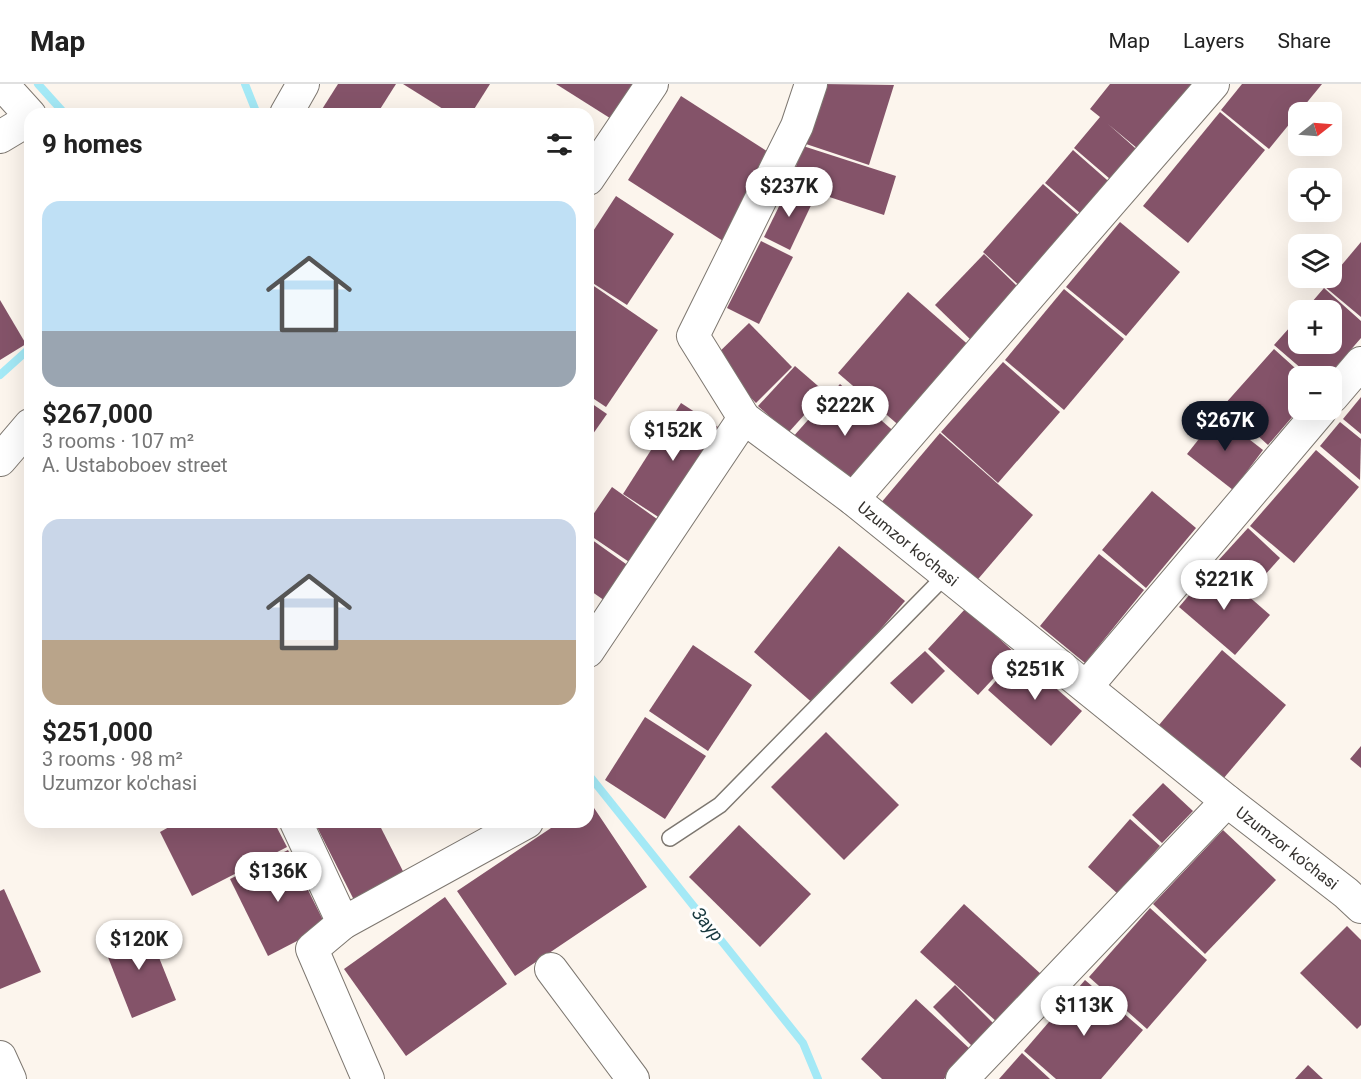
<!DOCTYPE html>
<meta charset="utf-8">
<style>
body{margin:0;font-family:Roboto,sans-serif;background:#f2f2f2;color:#222;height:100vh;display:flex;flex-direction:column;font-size:22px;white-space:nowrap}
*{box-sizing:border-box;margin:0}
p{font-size:20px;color:#767676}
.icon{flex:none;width:33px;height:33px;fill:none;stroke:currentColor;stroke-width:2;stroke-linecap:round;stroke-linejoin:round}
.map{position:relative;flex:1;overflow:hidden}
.drawer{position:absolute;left:24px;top:24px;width:570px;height:720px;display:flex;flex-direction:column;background:#fff;border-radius:18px;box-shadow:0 6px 24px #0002}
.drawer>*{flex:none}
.needle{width:39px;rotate:73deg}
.controls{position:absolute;left:1288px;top:18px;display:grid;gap:12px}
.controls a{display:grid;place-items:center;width:54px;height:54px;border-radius:12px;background:#fff;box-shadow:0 6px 24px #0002;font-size:30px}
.price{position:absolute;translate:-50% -51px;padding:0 14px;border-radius:21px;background:#fff;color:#222;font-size:20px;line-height:39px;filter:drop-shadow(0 2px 3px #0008)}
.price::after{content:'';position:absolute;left:50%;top:36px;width:18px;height:14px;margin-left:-9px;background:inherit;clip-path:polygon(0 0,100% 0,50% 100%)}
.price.current{background:#111827;color:#fff}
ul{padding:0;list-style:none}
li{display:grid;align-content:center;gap:12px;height:318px;padding:0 18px}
li span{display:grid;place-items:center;height:186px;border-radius:18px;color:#555}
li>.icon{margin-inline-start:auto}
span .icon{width:108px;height:108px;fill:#fffc;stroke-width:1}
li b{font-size:26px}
h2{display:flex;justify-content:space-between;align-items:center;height:72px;padding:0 18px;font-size:26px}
header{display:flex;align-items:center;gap:36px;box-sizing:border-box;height:84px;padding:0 30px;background:#fff;border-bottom:2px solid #e0e0e0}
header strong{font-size:28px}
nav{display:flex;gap:33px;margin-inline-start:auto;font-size:21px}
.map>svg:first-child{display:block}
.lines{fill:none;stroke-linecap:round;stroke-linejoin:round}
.stream{stroke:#a4e9f6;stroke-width:8}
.building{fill:#845369}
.service-casing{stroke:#7d7770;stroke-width:18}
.minor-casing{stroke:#7d7770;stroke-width:34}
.service{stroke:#fff;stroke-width:15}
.minor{stroke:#fff;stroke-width:32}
.labels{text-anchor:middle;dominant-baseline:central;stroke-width:6;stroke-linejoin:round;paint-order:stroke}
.street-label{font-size:16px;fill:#35322f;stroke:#fff}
.water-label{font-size:18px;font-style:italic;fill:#18393f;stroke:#fff}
</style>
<header>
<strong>Map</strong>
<nav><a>Map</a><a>Layers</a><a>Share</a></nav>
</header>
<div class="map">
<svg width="1361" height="995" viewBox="0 0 1361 995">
<rect width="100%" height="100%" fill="#fcf5ed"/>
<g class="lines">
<g class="stream">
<polyline points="38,0 65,30"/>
<polyline points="245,0 257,30"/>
<polyline points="0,291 30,264"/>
<polyline points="588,690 803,959 818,995"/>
</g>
</g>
<g class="building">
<polygon points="338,0 396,0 377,30 319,30"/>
<polygon points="403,0 490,0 471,30 451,30"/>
<polygon points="556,0 635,0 613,36"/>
<polygon points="822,0 894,1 869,81 803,59"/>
<polygon points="1110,0 1193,0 1144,70 1108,40 1143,71 1117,101 1074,64 1100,33 1090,25"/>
<polygon points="1242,0 1322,0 1269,65 1221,26"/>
<polygon points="681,12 776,73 723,157 628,96"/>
<polygon points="1220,28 1265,66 1188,159 1143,122"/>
<polygon points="803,62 896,92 884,131 790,100"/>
<polygon points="1073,66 1115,103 1087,135 1045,99"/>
<polygon points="1043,100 1085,137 1024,206 983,168"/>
<polygon points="789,102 814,115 790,166 764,153"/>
<polygon points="616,112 674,150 627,221 588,196 588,155"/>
<polygon points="1120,138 1180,188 1126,252 1066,203"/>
<polygon points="761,157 793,173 759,240 727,224"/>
<polygon points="1361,158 1361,233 1324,202"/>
<polygon points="984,170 1022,207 973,258 935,221"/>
<polygon points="588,198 658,246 606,323 588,311"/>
<polygon points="1324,204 1361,237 1361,254 1328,292 1310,292 1274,261 1299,233 1299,260 1332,260 1332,226 1305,226"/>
<polygon points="1064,205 1124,255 1064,326 1005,276"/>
<polygon points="908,208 972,264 902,344 838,289"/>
<polygon points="0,216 26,260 0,276"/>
<polygon points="749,239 792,283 756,319 712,275"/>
<polygon points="1274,265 1304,292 1299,292 1299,325 1268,361 1224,321"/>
<polygon points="1003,278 1060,328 998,399 941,348"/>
<polygon points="795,282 825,308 788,349 758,322"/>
<polygon points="840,300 898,351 850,406 792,354"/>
<polygon points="1361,313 1361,350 1343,335"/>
<polygon points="588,317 607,330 588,357"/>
<polygon points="681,319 724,347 666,438 623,410"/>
<polygon points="1218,331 1263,366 1233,406 1187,370"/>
<polygon points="1340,338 1361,355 1360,396 1320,362"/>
<polygon points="940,349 1033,431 973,501 880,420"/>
<polygon points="1316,366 1359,403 1294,479 1250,442"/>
<polygon points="612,403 664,440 635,482 588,450 588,438"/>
<polygon points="1152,407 1196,444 1146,504 1102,466"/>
<polygon points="1248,444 1280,474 1249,509 1216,479"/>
<polygon points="588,453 633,485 608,519 588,505"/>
<polygon points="839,462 905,517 815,621 754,568"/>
<polygon points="1099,470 1144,506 1085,579 1040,542"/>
<polygon points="1214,482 1270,531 1235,571 1179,523"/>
<polygon points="966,524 1016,570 978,611 928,565"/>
<polygon points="693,561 752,601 708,667 649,627"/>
<polygon points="1222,566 1286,621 1223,695 1159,641"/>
<polygon points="925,567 945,587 912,620 890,599"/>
<polygon points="1018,571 1082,627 1051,662 988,606"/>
<polygon points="645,633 706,672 665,735 605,696"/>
<polygon points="826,648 899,721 844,776 771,703"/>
<polygon points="1361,662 1361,684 1350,675"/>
<polygon points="1163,699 1193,727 1162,759 1132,731"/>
<polygon points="590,718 647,803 515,892 457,807 560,738 588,738 588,719"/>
<polygon points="1130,735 1160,762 1118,810 1088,783"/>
<polygon points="178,738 274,738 287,763 192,812 160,748"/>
<polygon points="317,738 378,738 409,799 358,824 315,739"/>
<polygon points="739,741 811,810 760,863 689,793"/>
<polygon points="1223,746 1276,796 1205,870 1153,820"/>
<polygon points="288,766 326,842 268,872 230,795"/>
<polygon points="4,805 41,888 0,905 0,807"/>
<polygon points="445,813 507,900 406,972 344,885"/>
<polygon points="964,820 1042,891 998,939 920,868"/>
<polygon points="1150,824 1207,876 1147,945 1089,893"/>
<polygon points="146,841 176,916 132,934 102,858"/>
<polygon points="1347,842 1361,856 1361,941 1357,945 1300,889"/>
<polygon points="1085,896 1143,946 1101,995 1056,995 1024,967"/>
<polygon points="955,901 996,942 973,963 933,923"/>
<polygon points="916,915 971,966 944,995 882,995 861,975"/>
<polygon points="1022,969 1050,995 999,995"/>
<polygon points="1308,981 1323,995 1295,995"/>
</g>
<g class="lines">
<defs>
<polyline id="service" points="670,754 720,721 947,490"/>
<g id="minor">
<polyline points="2,0 30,31"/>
<path id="s1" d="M811,0L797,42L693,252L744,334L853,415L1227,717L1346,809L1361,823"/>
<polyline points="286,30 303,0"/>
<polyline points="0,53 30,35"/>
<polyline points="588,95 652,0"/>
<polyline points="1332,313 1361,279"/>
<polyline points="0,376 30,341"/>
<polyline points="853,415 1213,0"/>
<polyline points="588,567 744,334"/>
<polyline points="1087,602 1321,326"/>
<polyline points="296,738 343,839 527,738"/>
<polyline points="343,839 312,865 368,995"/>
<polyline points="551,885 633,995"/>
<polyline points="0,973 10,995"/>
<polyline points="962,995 1227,717"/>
</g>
</defs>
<use href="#service" class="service-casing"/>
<use href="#minor" class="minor-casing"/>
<use href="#service" class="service"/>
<use href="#minor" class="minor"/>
</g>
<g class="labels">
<g class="street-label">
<text stroke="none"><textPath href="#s1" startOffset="582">Uzumzor ko'chasi</textPath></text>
<text stroke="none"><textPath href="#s1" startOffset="1068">Uzumzor ko'chasi</textPath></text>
</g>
<g class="water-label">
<text transform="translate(708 840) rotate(51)">Заур</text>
</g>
</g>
</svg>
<div class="controls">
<a><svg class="needle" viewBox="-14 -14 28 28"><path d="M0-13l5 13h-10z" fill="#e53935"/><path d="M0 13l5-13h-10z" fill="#767676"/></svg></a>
<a><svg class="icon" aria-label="locate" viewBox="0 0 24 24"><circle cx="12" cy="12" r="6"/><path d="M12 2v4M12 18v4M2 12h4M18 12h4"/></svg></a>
<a><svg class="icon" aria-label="layers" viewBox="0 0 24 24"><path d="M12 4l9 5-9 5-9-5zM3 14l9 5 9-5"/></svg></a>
<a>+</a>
<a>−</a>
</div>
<b class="price" style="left:789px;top:134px">$237K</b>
<b class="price" style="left:845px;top:353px">$222K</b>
<b class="price current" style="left:1225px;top:368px">$267K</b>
<b class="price" style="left:673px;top:378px">$152K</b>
<b class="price" style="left:1224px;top:527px">$221K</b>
<b class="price" style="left:1035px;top:617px">$251K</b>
<b class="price" style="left:278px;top:819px">$136K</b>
<b class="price" style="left:139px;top:887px">$120K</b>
<b class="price" style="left:1084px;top:953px">$113K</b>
<section class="drawer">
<h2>9 homes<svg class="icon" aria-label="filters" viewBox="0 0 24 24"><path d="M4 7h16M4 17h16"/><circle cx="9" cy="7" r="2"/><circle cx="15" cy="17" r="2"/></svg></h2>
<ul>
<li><span style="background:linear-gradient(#bfe0f5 70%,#9aa5b1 0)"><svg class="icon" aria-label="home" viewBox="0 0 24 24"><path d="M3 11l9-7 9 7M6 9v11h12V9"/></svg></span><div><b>$267,000</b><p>3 rooms · 107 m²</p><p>A. Ustaboboev street</p></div></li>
<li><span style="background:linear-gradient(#c9d6e8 65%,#b9a48a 0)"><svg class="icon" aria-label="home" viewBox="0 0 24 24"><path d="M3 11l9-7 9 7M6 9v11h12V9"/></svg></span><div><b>$251,000</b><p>3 rooms · 98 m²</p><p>Uzumzor ko'chasi</p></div></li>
</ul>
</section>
</div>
